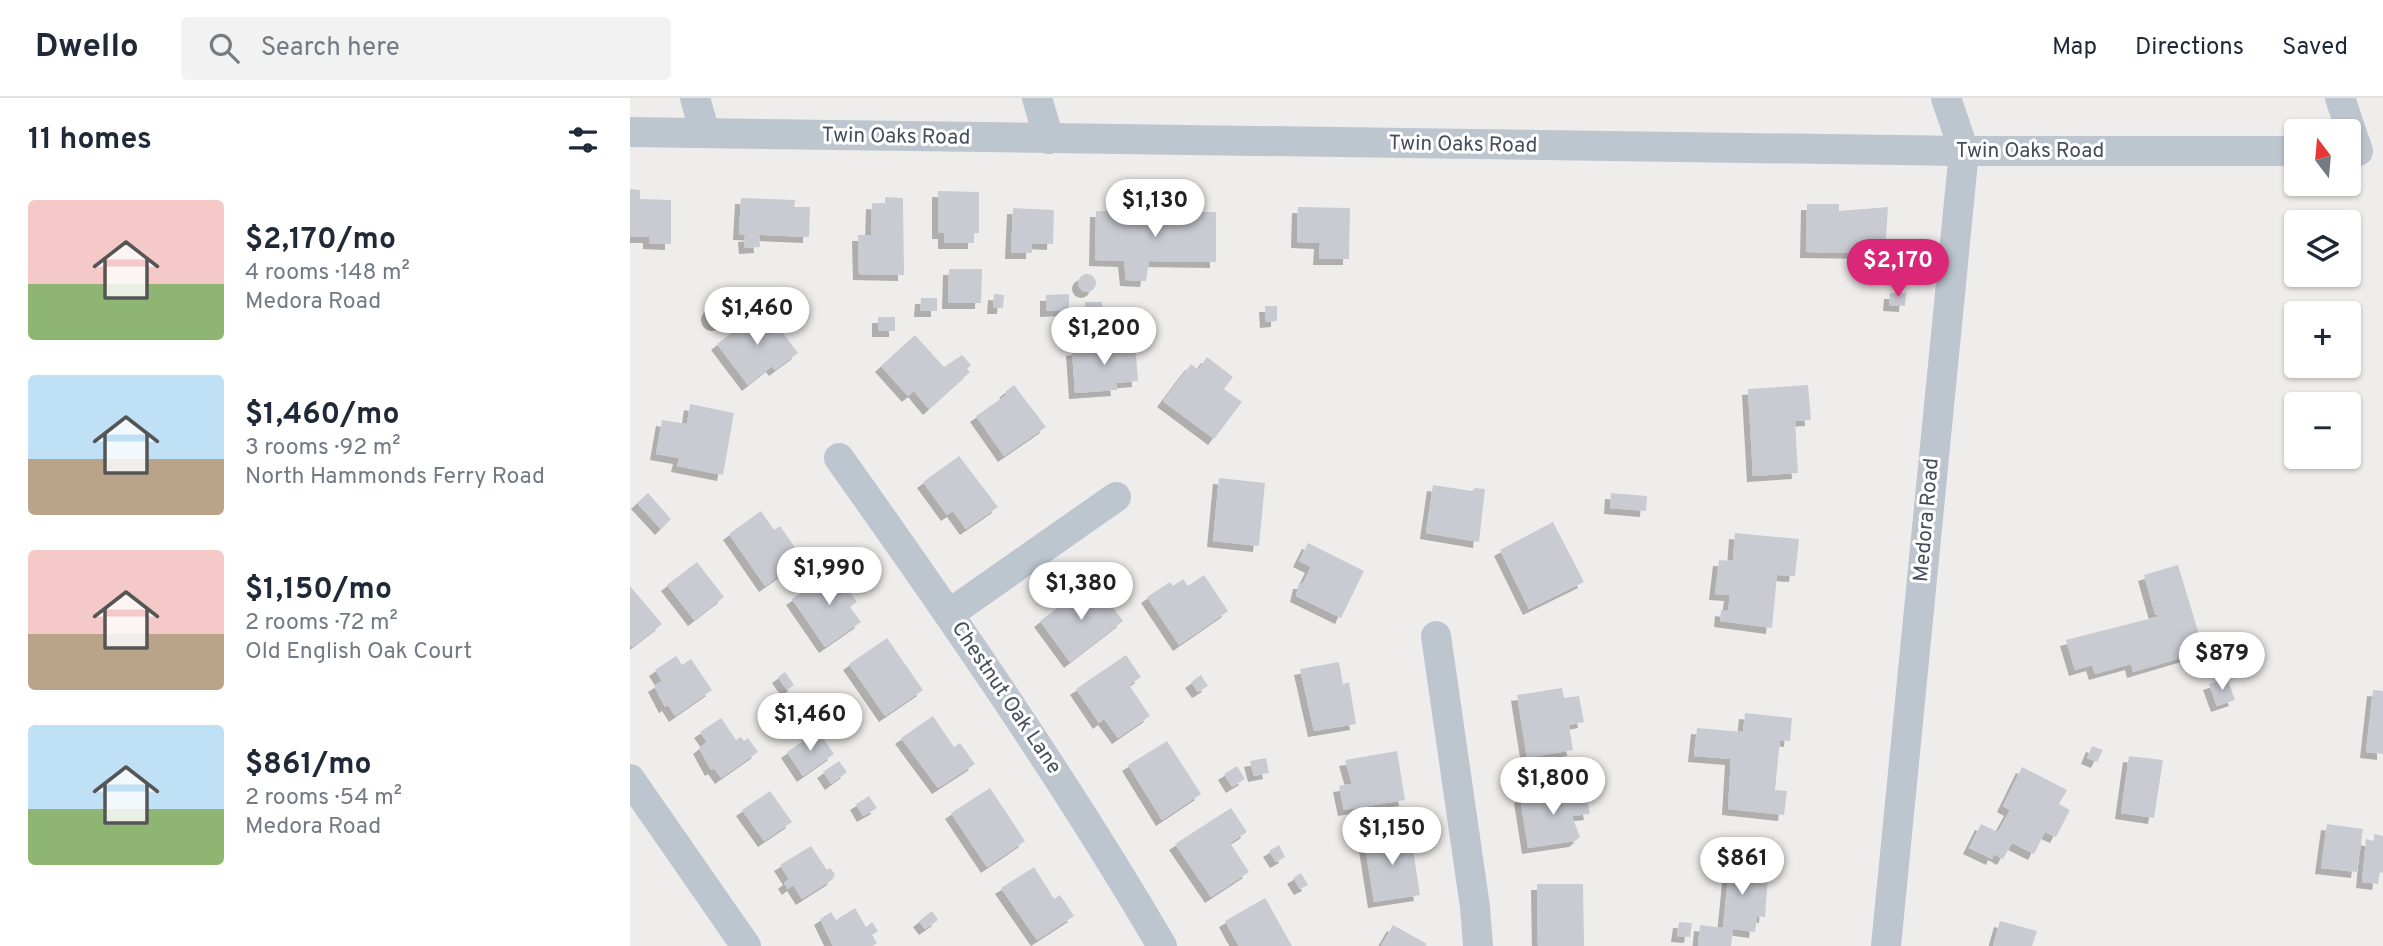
<!DOCTYPE html>
<meta charset="utf-8">
<style>
body{margin:0;font-family:Overpass,sans-serif;background:#f2f2f3;color:#1f2937;height:100vh;display:flex;flex-direction:column;font-size:26px;white-space:nowrap}
*{box-sizing:border-box;margin:0}
p{font-size:23px;color:#747a83}
.icon{flex:none;width:38px;height:38px;fill:none;stroke:currentColor;stroke-width:2;stroke-linecap:round;stroke-linejoin:round}
.map{position:relative;flex:1;overflow:hidden}
.side{display:flex;flex-direction:column;background:#fff;width:630px}
.side>*{flex:none}
.needle{width:46px;rotate:344deg}
.controls{position:absolute;left:1654px;top:21px;display:grid;gap:14px}
.controls a{display:grid;place-items:center;width:77px;height:77px;border-radius:7px;background:#fff;box-shadow:0 2px 5px #0004;font-size:35px}
.price{position:absolute;translate:-50% -60px;padding:0 16px;border-radius:24px;background:#fff;color:#222;font-size:23px;line-height:46px;filter:drop-shadow(0 2px 4px #0008)}
.price::after{content:'';position:absolute;left:50%;top:42px;width:21px;height:16px;margin-left:-10px;background:inherit;clip-path:polygon(0 0,100% 0,50% 100%)}
.price.selected{background:#db2777;color:#fff}
ul{padding:0;list-style:none}
li{display:flex;align-items:center;gap:21px;height:175px;padding:0 28px}
li span{display:grid;place-items:center;flex:none;width:196px;height:140px;border-radius:7px;color:#555}
li>.icon{margin-inline-start:auto}
span .icon{width:84px;height:84px;fill:#fffc;stroke-width:1}
li b{font-size:30px}
h2{display:flex;justify-content:space-between;align-items:center;height:84px;padding:0 28px;font-size:30px}
header{display:flex;align-items:center;gap:42px;box-sizing:border-box;height:98px;padding:0 35px;background:#fff;border-bottom:2px solid #e0e1e3}
header strong{font-size:33px}
nav{display:flex;gap:38px;margin-inline-start:auto;font-size:24px}
.search{width:490px;height:63px;background:#f2f2f3;display:flex;align-items:center;gap:18px;box-sizing:border-box;padding:0 24px;border-radius:7px;color:#747a83;font-size:26px}
main{display:flex;flex:1;min-height:0}
.map>svg:first-child{display:block}
.building{fill:#c9cbd3;filter:url(#shadow)}
.lines{fill:none;stroke-linecap:round;stroke-linejoin:round}
.minor{stroke:#bdc5cf;stroke-width:30}
.labels{text-anchor:middle;dominant-baseline:central;stroke-width:6;stroke-linejoin:round;paint-order:stroke}
.street-label{font-size:21px;fill:#454e5a;stroke:#fff}
</style>
<header>
<strong>Dwello</strong>
<div class="search"><svg class="icon" aria-label="search" viewBox="0 0 24 24"><circle cx="10" cy="10" r="6"/><path d="M15 15l6 6"/></svg>Search here</div>
<nav><a>Map</a><a>Directions</a><a>Saved</a></nav>
</header>
<main>
<section class="side">
<h2>11 homes<svg class="icon" aria-label="filters" viewBox="0 0 24 24"><path d="M4 7h16M4 17h16"/><circle cx="9" cy="7" r="2"/><circle cx="15" cy="17" r="2"/></svg></h2>
<ul>
<li><span style="background:linear-gradient(#f6c9c9 60%,#8fb573 0)"><svg class="icon" aria-label="home" viewBox="0 0 24 24"><path d="M3 11l9-7 9 7M6 9v11h12V9"/></svg></span><div><b>$2,170/mo</b><p>4 rooms · 148 m²</p><p>Medora Road</p></div></li>
<li><span style="background:linear-gradient(#bfe0f5 60%,#b9a48a 0)"><svg class="icon" aria-label="home" viewBox="0 0 24 24"><path d="M3 11l9-7 9 7M6 9v11h12V9"/></svg></span><div><b>$1,460/mo</b><p>3 rooms · 92 m²</p><p>North Hammonds Ferry Road</p></div></li>
<li><span style="background:linear-gradient(#f6c9c9 60%,#b9a48a 0)"><svg class="icon" aria-label="home" viewBox="0 0 24 24"><path d="M3 11l9-7 9 7M6 9v11h12V9"/></svg></span><div><b>$1,150/mo</b><p>2 rooms · 72 m²</p><p>Old English Oak Court</p></div></li>
<li><span style="background:linear-gradient(#bfe0f5 60%,#8fb573 0)"><svg class="icon" aria-label="home" viewBox="0 0 24 24"><path d="M3 11l9-7 9 7M6 9v11h12V9"/></svg></span><div><b>$861/mo</b><p>2 rooms · 54 m²</p><p>Medora Road</p></div></li>
</ul>
</section>
<div class="map">
<svg width="1753" height="848" viewBox="0 0 1753 848">
<defs>
<filter id="shadow"><feDropShadow dx="-6" dy="6" stdDeviation="0" flood-color="#0004"/></filter>
</defs>
<rect width="100%" height="100%" fill="#efedec"/>
<g class="building">
<polygon points="0,91 10,92 10,101 41,102 41,146 19,145 19,139 0,139"/>
<polygon points="308,93 349,94 349,135 344,135 344,145 314,145 314,135 308,135"/>
<polygon points="255,99 273,100 274,177 229,176 228,137 241,137 242,105 255,106"/>
<polygon points="111,100 165,102 164,109 180,109 179,139 109,136"/>
<polygon points="1177,106 1209,106 1209,113 1258,109 1255,155 1176,154"/>
<polygon points="668,109 720,110 719,161 689,161 690,145 667,144"/>
<polygon points="383,110 424,112 423,146 402,145 402,155 381,155"/>
<polygon points="466,113 586,114 586,164 519,163 516,183 496,182 494,163 465,162"/>
<polygon points="129,137 130,149 115,150 114,138"/>
<polygon points="319,171 352,171 351,205 318,205"/>
<circle cx="457" cy="185" r="9"/>
<polygon points="1260,195 1276,195 1275,208 1259,207"/>
<polygon points="364,196 374,197 373,210 363,210"/>
<polygon points="439,196 439,212 416,213 416,197"/>
<polygon points="291,200 307,200 307,213 290,213"/>
<polygon points="455,204 472,204 472,217 455,216"/>
<circle cx="88" cy="216" r="11"/>
<polygon points="635,208 647,208 647,223 636,224"/>
<polygon points="134,210 168,255 145,272 142,268 118,287 87,246"/>
<rect x="248" y="219" width="17" height="14"/>
<polygon points="285,237 314,269 332,257 341,267 337,271 340,274 299,311 284,293 278,298 251,268"/>
<polygon points="505,244 508,283 486,285 487,292 445,295 442,252"/>
<polygon points="577,259 603,279 594,291 612,304 584,341 533,303 561,266 568,272"/>
<polygon points="384,287 416,329 374,358 346,318 375,298 376,293"/>
<polygon points="1178,287 1181,322 1165,323 1168,375 1123,378 1118,291"/>
<polygon points="60,306 104,315 93,377 47,368 49,360 26,356 32,322 57,326"/>
<polygon points="329,358 368,409 336,431 323,413 317,417 293,384"/>
<polygon points="589,380 635,385 629,448 583,443"/>
<polygon points="803,387 842,393 845,390 855,391 849,444 796,435"/>
<polygon points="18,395 41,421 31,431 7,405"/>
<polygon points="981,395 1017,398 1016,413 980,410"/>
<polygon points="131,413 144,432 150,428 173,461 135,488 99,436"/>
<polygon points="923,424 954,484 899,511 870,452"/>
<polygon points="1105,435 1169,441 1165,478 1147,477 1142,530 1090,523 1091,512 1098,513 1100,497 1085,496 1089,462 1103,463"/>
<polygon points="678,445 734,473 711,520 666,498 669,485 673,485 681,469 669,463"/>
<polygon points="67,464 94,499 64,522 37,487"/>
<polygon points="1548,467 1574,553 1503,574 1501,566 1465,576 1462,567 1445,572 1436,542 1530,518 1525,516 1514,477"/>
<polygon points="209,469 224,491 220,494 227,504 220,509 231,524 195,549 162,501"/>
<polygon points="574,477 598,513 549,547 517,499 540,484 543,488 553,481 558,488"/>
<polygon points="0,488 32,526 2,549 0,546"/>
<polygon points="467,488 493,523 440,564 410,523 450,493 453,498"/>
<polygon points="257,540 293,592 255,618 219,566"/>
<polygon points="496,557 511,579 499,587 520,618 488,640 474,621 469,625 446,591"/>
<polygon points="46,558 52,567 61,561 82,592 45,618 38,607 35,609 24,588 32,583 25,572"/>
<polygon points="709,564 713,586 719,584 726,626 684,633 670,571"/>
<polygon points="155,574 164,587 157,592 148,579"/>
<polygon points="571,577 578,588 568,594 561,584"/>
<polygon points="1597,580 1605,602 1587,608 1579,586"/>
<polygon points="932,590 934,600 949,598 954,624 939,627 943,652 897,660 887,597"/>
<polygon points="1743,592 1753,593 1753,656 1736,654"/>
<polygon points="1115,615 1162,620 1160,643 1150,642 1145,692 1157,693 1154,717 1098,711 1101,661 1064,658 1067,630 1113,634"/>
<polygon points="303,618 324,649 330,645 345,666 308,690 271,640"/>
<polygon points="91,620 106,642 111,639 114,643 118,640 128,654 91,680 84,670 81,672 69,650 77,644 70,634"/>
<polygon points="188,633 204,656 173,678 157,654"/>
<polygon points="537,643 571,696 532,722 498,667"/>
<polygon points="1462,648 1473,652 1467,664 1457,660"/>
<polygon points="767,653 775,702 714,712 709,688 722,686 715,662"/>
<polygon points="1499,658 1533,662 1524,720 1491,715"/>
<polygon points="636,660 639,675 624,678 620,663"/>
<polygon points="209,663 217,674 201,686 193,674"/>
<polygon points="607,668 615,681 602,689 594,676"/>
<polygon points="1392,669 1437,692 1429,706 1440,712 1426,739 1415,734 1404,756 1382,745 1373,761 1364,756 1362,761 1339,750 1351,726 1368,734 1380,712 1373,708"/>
<polygon points="360,690 395,743 357,769 321,715"/>
<polygon points="938,692 939,697 956,695 960,716 942,718 950,739 945,743 898,750 890,699"/>
<polygon points="140,693 162,724 134,743 112,712"/>
<polygon points="239,698 247,710 233,718 226,706"/>
<polygon points="601,710 617,734 600,745 619,774 581,799 545,746"/>
<polygon points="1697,726 1733,731 1727,774 1691,770"/>
<polygon points="780,733 790,797 744,804 734,741"/>
<polygon points="1744,736 1753,738 1753,775 1750,774 1748,786 1732,784 1736,741 1744,743"/>
<polygon points="1109,746 1140,750 1135,819 1127,818 1125,834 1103,831 1101,848 1068,848 1070,827 1093,830 1099,769 1107,770"/>
<polygon points="649,747 655,759 646,764 639,753"/>
<polygon points="181,748 197,772 200,770 205,776 203,781 172,801 163,787 158,791 154,785 159,781 150,767"/>
<polygon points="404,769 424,801 430,797 444,818 407,842 371,790"/>
<polygon points="671,775 678,787 670,791 663,780"/>
<polygon points="907,786 953,786 954,848 908,848"/>
<polygon points="635,800 637,803 662,848 609,848 603,838 595,823"/>
<polygon points="225,810 236,829 242,824 248,833 242,837 247,845 242,848 203,848 190,821 201,814 206,822"/>
<polygon points="302,813 308,822 295,831 289,823"/>
<polygon points="1370,823 1407,833 1402,848 1363,848"/>
<polygon points="1049,824 1062,825 1060,839 1047,838"/>
<polygon points="763,827 797,846 795,848 751,848"/>
</g>
<g class="lines">
<g class="minor">
<polyline points="65,0 75,35"/>
<polyline points="407,0 419,41"/>
<polyline points="1710,0 1728,53"/>
<polyline points="0,34 1334,53 1666,53"/>
<path d="M209,360C322,519 433,679 532,848"/>
<polyline points="319,516 486,399"/>
<polyline points="806,538 845,809 848,848"/>
<polyline points="0,681 116,848"/>
<polyline points="1256,848 1334,53 1316,0"/>
</g>
</g>
<g class="labels">
<g class="street-label">
<text transform="translate(266 39) rotate(1)">Twin Oaks Road</text>
<text transform="translate(833 47) rotate(1)">Twin Oaks Road</text>
<text x="1400" y="53">Twin Oaks Road</text>
<text transform="translate(1297 422) rotate(-85)">Medora Road</text>
<text transform="translate(376 600) rotate(56)">Chestnut Oak Lane</text>
</g>
</g>
</svg>
<div class="controls">
<a><svg class="needle" viewBox="-14 -14 28 28"><path d="M0-13l5 13h-10z" fill="#e53935"/><path d="M0 13l5-13h-10z" fill="#747a83"/></svg></a>
<a><svg class="icon" aria-label="layers" viewBox="0 0 24 24"><path d="M12 4l9 5-9 5-9-5zM3 14l9 5 9-5"/></svg></a>
<a>+</a>
<a>−</a>
</div>
<b class="price" style="left:525px;top:141px">$1,130</b>
<b class="price selected" style="left:1268px;top:201px">$2,170</b>
<b class="price" style="left:127px;top:249px">$1,460</b>
<b class="price" style="left:474px;top:269px">$1,200</b>
<b class="price" style="left:199px;top:509px">$1,990</b>
<b class="price" style="left:451px;top:524px">$1,380</b>
<b class="price" style="left:1592px;top:594px">$879</b>
<b class="price" style="left:180px;top:655px">$1,460</b>
<b class="price" style="left:923px;top:719px">$1,800</b>
<b class="price" style="left:762px;top:769px">$1,150</b>
<b class="price" style="left:1112px;top:799px">$861</b>
</div>
</main>
